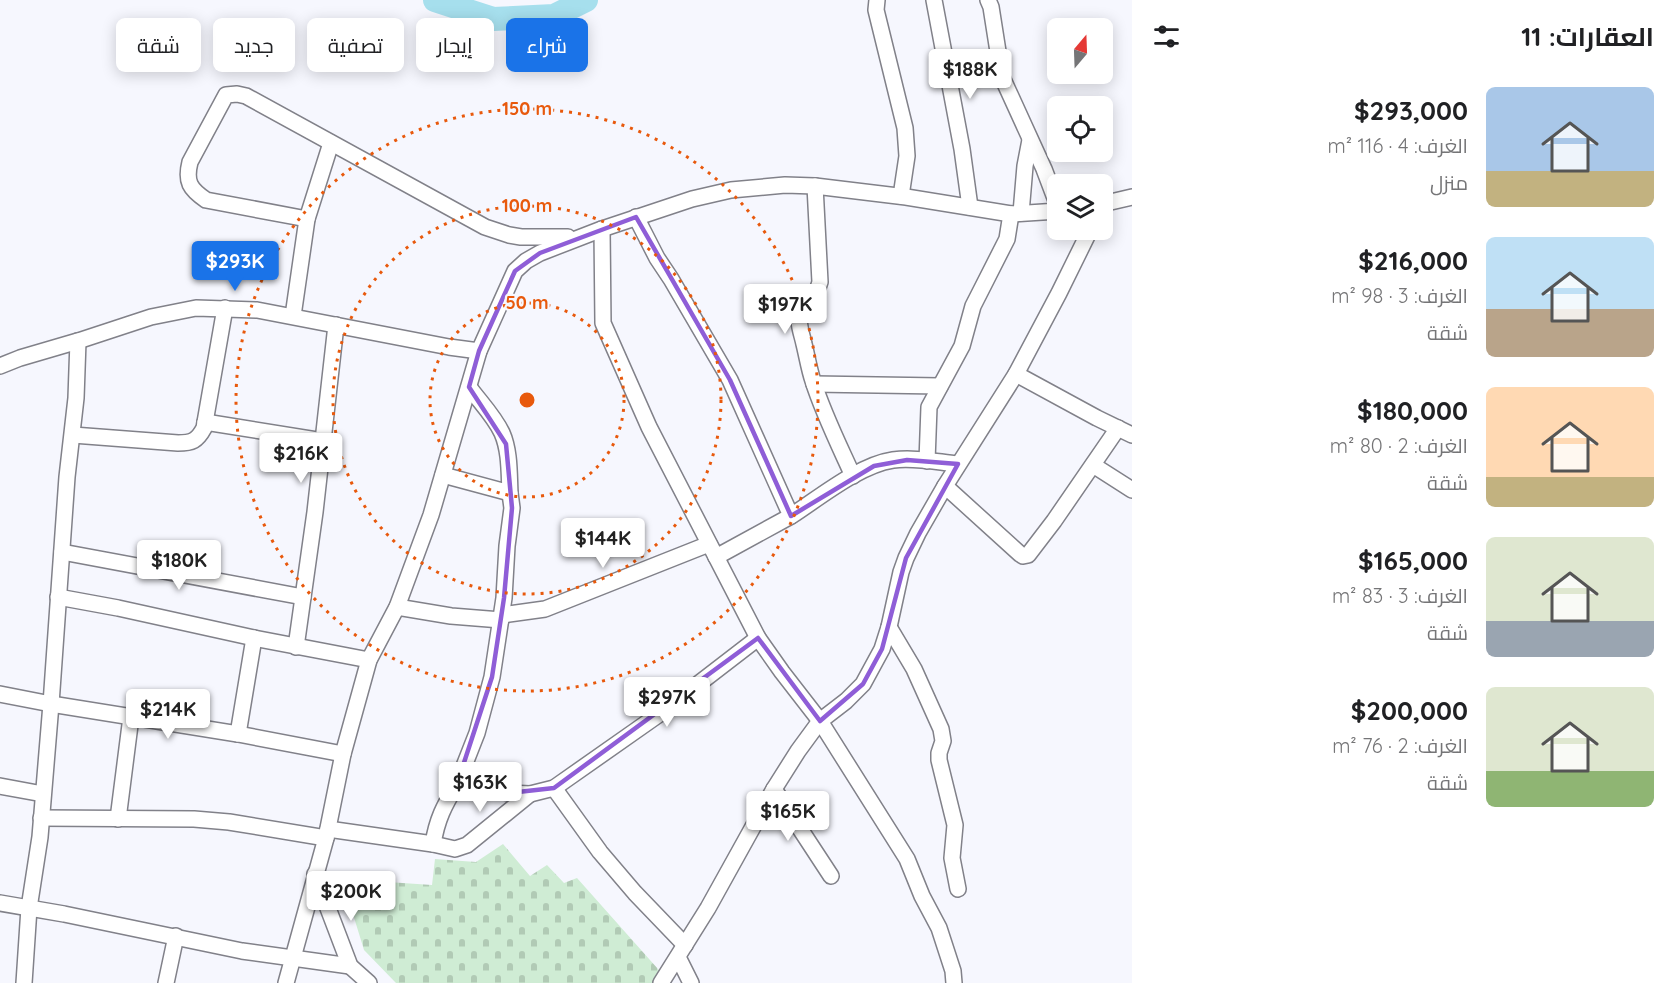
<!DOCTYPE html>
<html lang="ar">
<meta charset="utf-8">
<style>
body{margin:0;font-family:Quicksand,Cairo,sans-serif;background:#f6f6f6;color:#202124;direction:rtl;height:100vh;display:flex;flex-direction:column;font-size:22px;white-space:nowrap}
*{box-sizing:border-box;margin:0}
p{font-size:20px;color:#757577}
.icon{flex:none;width:33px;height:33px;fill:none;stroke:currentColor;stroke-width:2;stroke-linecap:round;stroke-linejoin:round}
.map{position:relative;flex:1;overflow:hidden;direction:ltr}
.side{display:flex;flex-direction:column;background:#fff;width:540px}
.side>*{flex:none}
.top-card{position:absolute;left:18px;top:18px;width:570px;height:54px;direction:rtl;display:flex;gap:12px}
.needle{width:39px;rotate:19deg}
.tools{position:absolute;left:1047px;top:18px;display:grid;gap:12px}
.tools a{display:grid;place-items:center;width:66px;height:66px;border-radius:9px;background:#fff;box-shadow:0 3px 15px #0003;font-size:30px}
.price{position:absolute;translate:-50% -51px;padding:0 14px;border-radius:6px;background:#fff;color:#222;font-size:20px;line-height:39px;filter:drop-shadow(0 2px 3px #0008)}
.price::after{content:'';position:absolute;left:50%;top:36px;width:18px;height:14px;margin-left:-9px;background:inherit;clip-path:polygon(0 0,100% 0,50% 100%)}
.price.current{background:#1a73e8;color:#fff}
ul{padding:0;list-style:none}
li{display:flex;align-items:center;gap:18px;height:150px;padding:0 18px}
li span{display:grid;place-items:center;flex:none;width:168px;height:120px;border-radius:9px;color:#555}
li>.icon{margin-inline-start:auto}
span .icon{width:72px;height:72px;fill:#fffc;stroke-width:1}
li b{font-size:26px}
h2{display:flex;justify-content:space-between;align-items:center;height:72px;padding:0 18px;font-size:26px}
.tag{padding:0 21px;border-radius:9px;background:#fff;box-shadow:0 3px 15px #0003;font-size:21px;line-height:54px}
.tag.current{background:#1a73e8;color:#fff}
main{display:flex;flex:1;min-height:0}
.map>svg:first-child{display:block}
.cemetery{fill:url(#cemetery-stones)}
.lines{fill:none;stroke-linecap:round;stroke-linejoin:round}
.river{stroke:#a6dfed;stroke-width:24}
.minor-casing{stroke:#818189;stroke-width:18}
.minor{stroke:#fff;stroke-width:15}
.marked{fill:none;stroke:#8f5ed7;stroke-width:4.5;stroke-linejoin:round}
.ring{fill:none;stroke:#e8590c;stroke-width:3;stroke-dasharray:3 6}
.centre{fill:#e8590c;stroke:#f6f7fe;stroke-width:3}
.ring-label{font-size:18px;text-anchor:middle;font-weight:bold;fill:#e8590c;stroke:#f6f7fe;stroke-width:4.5;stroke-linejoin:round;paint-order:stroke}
</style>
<main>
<section class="side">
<h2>العقارات: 11<svg class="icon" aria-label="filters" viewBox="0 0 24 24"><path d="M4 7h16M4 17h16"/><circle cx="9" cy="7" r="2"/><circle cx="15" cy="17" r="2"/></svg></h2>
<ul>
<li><span style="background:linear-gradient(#a9c7e8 70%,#c2b280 0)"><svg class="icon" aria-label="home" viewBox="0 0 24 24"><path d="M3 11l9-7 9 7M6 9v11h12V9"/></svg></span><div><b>$293,000</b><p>الغرف: 4 · 116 m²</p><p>منزل</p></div></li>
<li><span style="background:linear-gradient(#bfe0f5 60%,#b9a48a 0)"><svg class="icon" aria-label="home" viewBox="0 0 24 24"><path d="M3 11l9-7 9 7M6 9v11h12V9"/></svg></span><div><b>$216,000</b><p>الغرف: 3 · 98 m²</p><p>شقة</p></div></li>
<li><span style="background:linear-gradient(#ffd9b3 75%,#c2b280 0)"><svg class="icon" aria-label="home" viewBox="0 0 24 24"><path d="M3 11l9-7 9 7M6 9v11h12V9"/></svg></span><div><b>$180,000</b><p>الغرف: 2 · 80 m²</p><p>شقة</p></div></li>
<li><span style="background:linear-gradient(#dfe7d0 70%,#9aa5b1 0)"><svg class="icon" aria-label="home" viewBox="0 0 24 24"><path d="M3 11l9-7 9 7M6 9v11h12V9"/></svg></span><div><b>$165,000</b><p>الغرف: 3 · 83 m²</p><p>شقة</p></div></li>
<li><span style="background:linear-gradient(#dfe7d0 70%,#8fb573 0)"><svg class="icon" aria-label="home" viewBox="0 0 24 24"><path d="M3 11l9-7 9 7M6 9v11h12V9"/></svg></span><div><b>$200,000</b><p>الغرف: 2 · 76 m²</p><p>شقة</p></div></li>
</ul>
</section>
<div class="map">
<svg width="1132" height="983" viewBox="0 0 1132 983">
<defs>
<pattern id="cemetery-stones" width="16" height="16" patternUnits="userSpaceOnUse" patternTransform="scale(1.5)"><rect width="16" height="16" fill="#cfecd4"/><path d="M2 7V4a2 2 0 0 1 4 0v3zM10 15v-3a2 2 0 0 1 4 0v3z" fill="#b1cab5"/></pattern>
</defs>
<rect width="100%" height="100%" fill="#f6f7fe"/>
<polygon class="cemetery" points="503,844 530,876 547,865 564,883 577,878 666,978 663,983 396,983 364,950 352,911 358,880 432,885 435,859 476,862"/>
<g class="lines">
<polyline class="river" points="435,0 493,19 554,16 586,0"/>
<defs>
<g id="minor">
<polyline points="877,0 876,10 905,128 907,156 901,196"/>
<polyline points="934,0 962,149 970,207"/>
<polyline points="988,0 991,7 1002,77 1044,169 1058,206"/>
<path d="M815,186L820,282C816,299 804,297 800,312C797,323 802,334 804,344C807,356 809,369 813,381C823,413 839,445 853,476"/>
<polyline points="1102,204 1132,197"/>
<polyline points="1021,213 1025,166 1030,140"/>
<polyline points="636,217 657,258 671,279 730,380 791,516 716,557"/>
<path d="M307,219L206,200C190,189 185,182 190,162L226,95L237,94L246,96L485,227L509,235L521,237H568"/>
<polyline points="602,229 603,323 649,427 758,638 782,672 820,721 907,859 922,896 939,928 953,971 954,983"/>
<polyline points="293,316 307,219 331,143"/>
<polyline points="0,366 20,358 78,341 151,317 196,308 257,310 449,347 479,351"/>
<polyline points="1016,374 1097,418 1132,435"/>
<polyline points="814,384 940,386"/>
<polyline points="205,422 323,441"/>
<path d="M73,435L178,443C192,443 197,441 204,428L225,308"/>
<polyline points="927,461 929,407 962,346 973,306 1007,239 1011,214"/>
<polyline points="1093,465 1132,490"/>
<path d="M443,475L510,493C509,474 510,451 502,433C494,416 480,402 469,387"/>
<polyline points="945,486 1020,554 1023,556 1028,555 1054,521 1118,428"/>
<path d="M791,516C819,498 859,465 893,460C914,457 937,462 958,464"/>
<polyline points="62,552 303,597"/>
<polyline points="58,597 118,608 254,638 369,660"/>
<polyline points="397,607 451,616 501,620"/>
<polyline points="502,615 545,609 709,544"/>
<polyline points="889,627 914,669 941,729 943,741 939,753 939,760 955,825 952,858 958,889"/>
<polyline points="296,647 315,512 336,325"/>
<polyline points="0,694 51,704 238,734 343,754"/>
<polyline points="238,734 254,638"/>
<polyline points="457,784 477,733 492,677 504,598 507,546 512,508 510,493"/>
<polyline points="0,786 43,794"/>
<polyline points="554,788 600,852 635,893 685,945"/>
<polyline points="774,789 831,876"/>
<polyline points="41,818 194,819 229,822 326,838"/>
<polyline points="118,819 131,717"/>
<path d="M328,829L433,844C437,819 444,806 457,784L509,793L530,794L554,788L658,715L758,638"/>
<polyline points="433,844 455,849 467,845 530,794"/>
<polyline points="315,874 350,966 369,983"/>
<polyline points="0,903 64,914 242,951 350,966"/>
<polyline points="678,957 691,983"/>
<polyline points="24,983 29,908 40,837 51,704 67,477 76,398 78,341"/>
<polyline points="166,983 176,936"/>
<polyline points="286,983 326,838 343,754 369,660 397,607 431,515 479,351 515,271 526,261 540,253 602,229 692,199 731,190 785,185 815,186 906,197 1011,214 1058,211"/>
<polyline points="661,983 708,908 774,789 798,751 820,721 846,701 863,684 882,649 889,627 901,572 906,558 918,533 945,486 1016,374 1059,293 1090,230"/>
</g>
</defs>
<use href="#minor" class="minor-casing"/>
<use href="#minor" class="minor"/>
</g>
<path class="marked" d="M636,217L730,380L791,516L874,466L907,460L958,464L906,558L882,649L863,684L820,721L758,638L554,788L509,793L457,784L492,677L504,598L512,508L506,444L469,387L479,351L515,271L540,253Z"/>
<g class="ring">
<circle cx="527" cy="400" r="97"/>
<circle cx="527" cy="400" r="194"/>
<circle cx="527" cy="400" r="291"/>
</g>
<circle cx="527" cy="400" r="9" class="centre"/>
<g class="ring-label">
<text x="527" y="115">150 m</text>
<text x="527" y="212">100 m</text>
<text x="527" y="309">50 m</text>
</g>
</svg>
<div class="tools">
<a><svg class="needle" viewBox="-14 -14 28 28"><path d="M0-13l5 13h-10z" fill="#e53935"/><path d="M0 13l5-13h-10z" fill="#757577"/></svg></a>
<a><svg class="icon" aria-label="locate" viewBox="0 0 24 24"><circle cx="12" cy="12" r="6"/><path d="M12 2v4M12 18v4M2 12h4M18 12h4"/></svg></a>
<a><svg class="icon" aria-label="layers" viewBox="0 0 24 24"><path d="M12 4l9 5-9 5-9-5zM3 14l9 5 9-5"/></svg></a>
</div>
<b class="price" style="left:970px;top:100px">$188K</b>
<b class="price current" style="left:235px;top:292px">$293K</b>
<b class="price" style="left:785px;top:335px">$197K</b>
<b class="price" style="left:301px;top:484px">$216K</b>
<b class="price" style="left:603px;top:569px">$144K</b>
<b class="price" style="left:179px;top:591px">$180K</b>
<b class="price" style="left:667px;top:728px">$297K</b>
<b class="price" style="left:168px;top:740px">$214K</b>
<b class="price" style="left:480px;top:813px">$163K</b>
<b class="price" style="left:788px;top:842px">$165K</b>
<b class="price" style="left:351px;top:922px">$200K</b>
<div class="top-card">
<a class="tag current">شراء</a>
<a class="tag">إيجار</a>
<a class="tag">تصفية</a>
<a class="tag">جديد</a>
<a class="tag">شقة</a>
</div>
</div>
</main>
